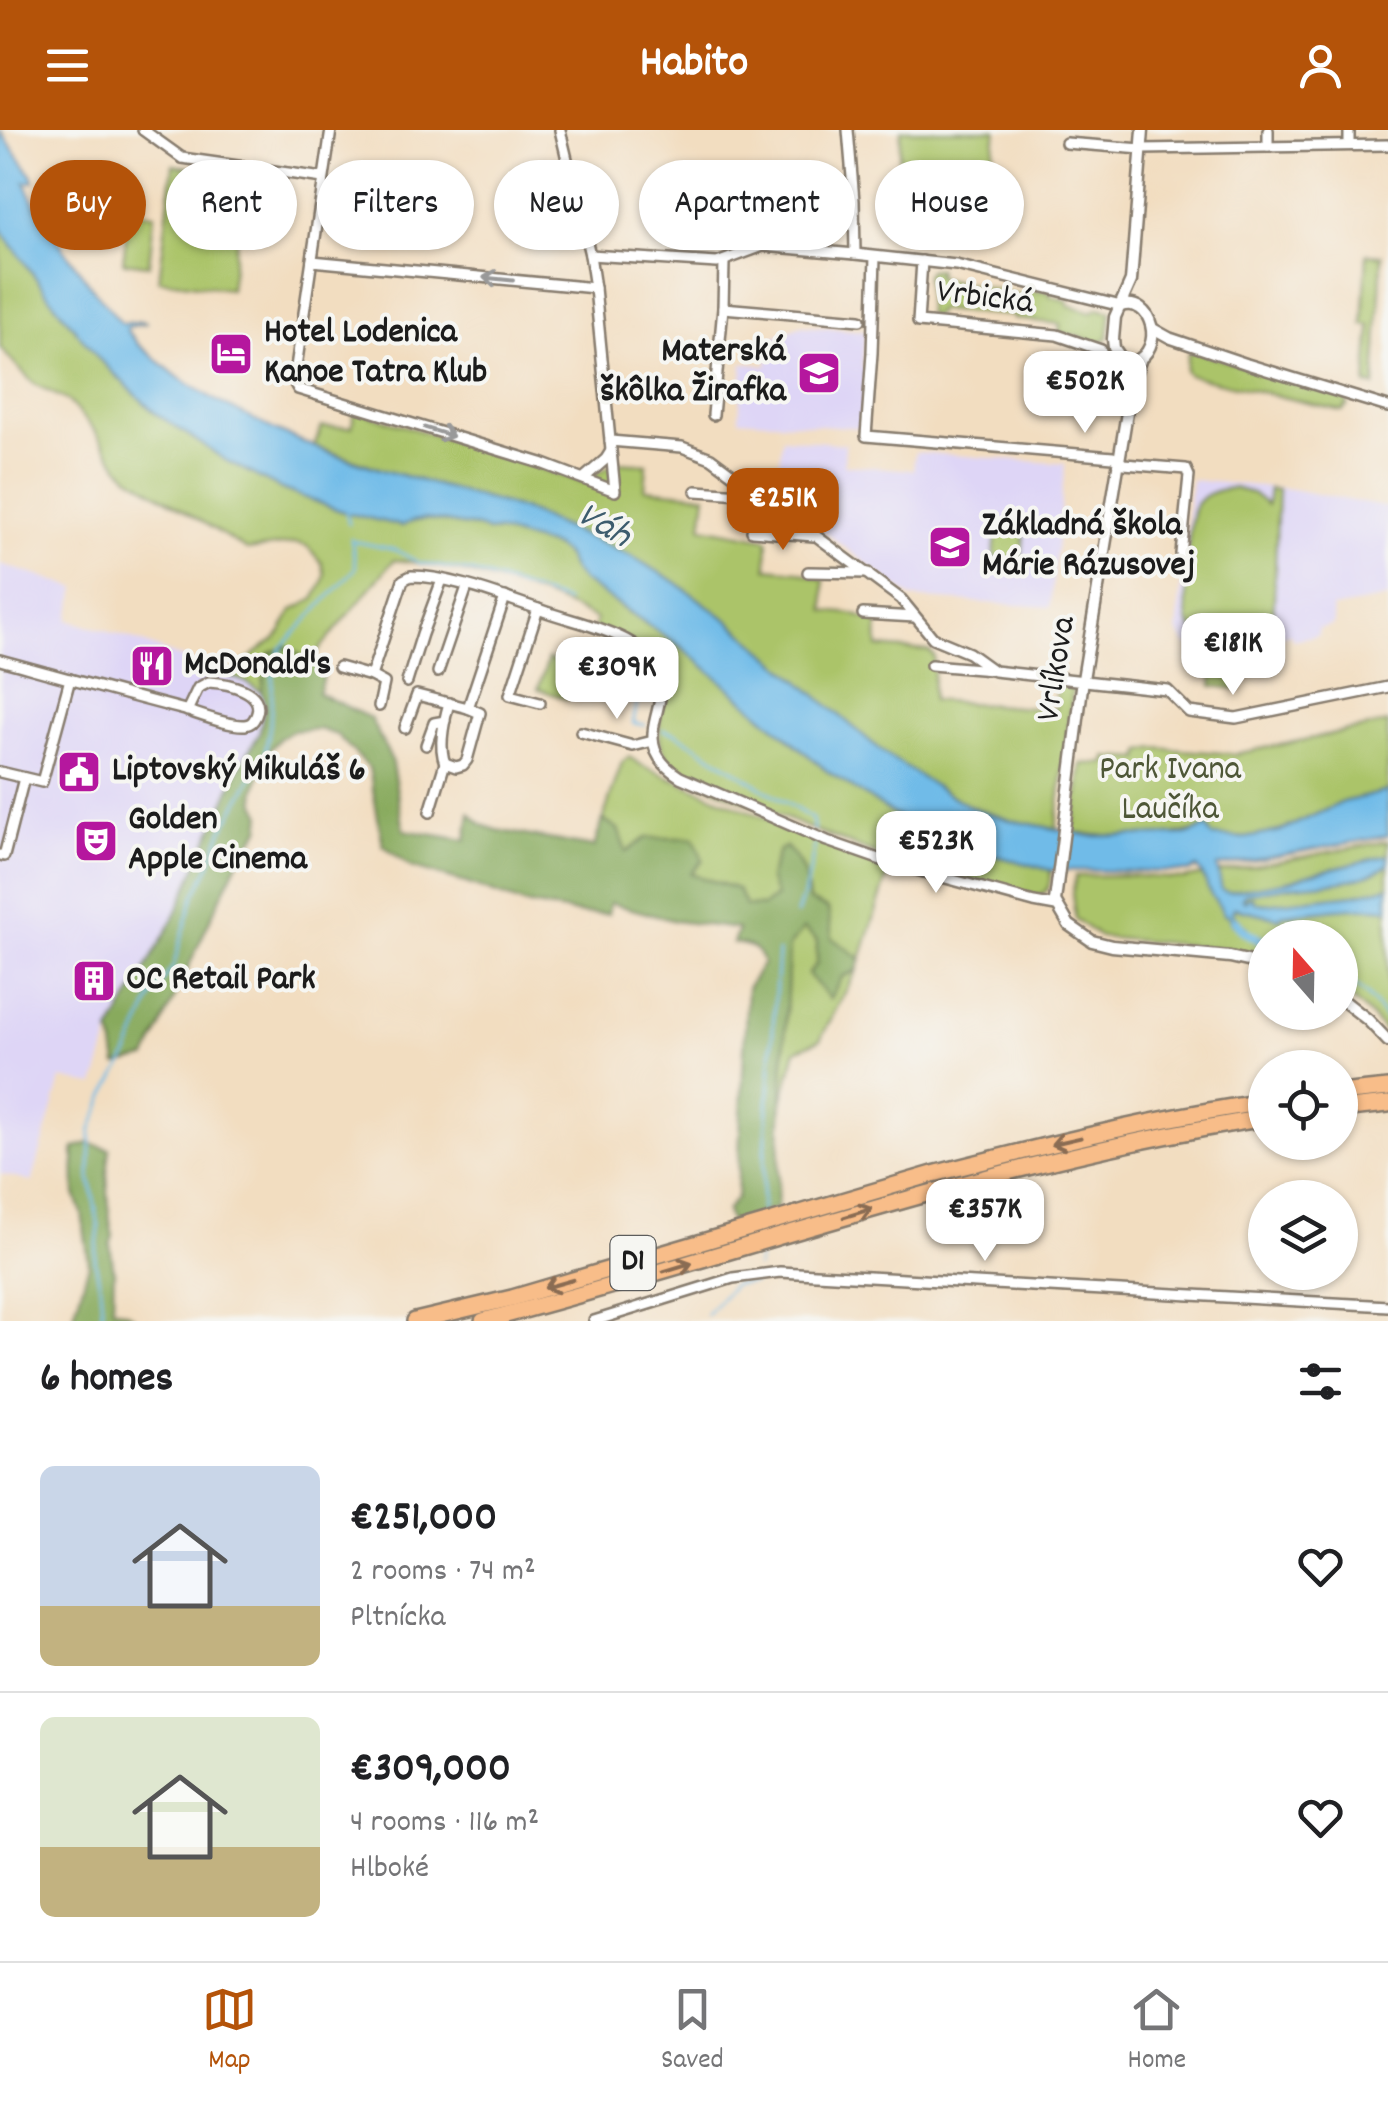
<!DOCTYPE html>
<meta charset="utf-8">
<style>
body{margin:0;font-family:Dekko,sans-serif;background:#f6f6f6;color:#202124;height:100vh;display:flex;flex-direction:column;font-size:38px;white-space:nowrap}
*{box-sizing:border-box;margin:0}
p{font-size:32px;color:#757577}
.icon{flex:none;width:55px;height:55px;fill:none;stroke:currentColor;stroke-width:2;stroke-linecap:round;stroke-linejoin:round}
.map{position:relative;height:1191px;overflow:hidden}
.drawer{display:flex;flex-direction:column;background:#fff;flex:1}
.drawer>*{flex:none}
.banner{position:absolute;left:30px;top:30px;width:1330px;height:90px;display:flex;gap:20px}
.needle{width:65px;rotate:340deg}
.controls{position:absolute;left:1248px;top:790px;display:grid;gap:20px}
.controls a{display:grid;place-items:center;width:110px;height:110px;border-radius:50%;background:#fff;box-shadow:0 2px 8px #0004;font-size:50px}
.price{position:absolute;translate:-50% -85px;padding:0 22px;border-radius:20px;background:#fff;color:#222;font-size:32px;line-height:65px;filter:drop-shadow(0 2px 5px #0008)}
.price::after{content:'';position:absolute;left:50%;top:60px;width:30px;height:22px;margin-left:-15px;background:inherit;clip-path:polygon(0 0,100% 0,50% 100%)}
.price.active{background:#b45309;color:#fff}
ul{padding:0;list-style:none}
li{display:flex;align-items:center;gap:30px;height:250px;padding:0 40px}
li+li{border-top:2px solid #e0e0e0}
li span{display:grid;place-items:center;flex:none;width:280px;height:200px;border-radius:15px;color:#555}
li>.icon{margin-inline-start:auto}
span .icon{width:120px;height:120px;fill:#fffc;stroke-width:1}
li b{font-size:42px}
h2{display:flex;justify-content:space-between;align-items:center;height:120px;padding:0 40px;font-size:42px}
.tag{padding:0 35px;border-radius:45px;background:#fff;box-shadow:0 2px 8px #0004;font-size:35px;line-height:90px}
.tag.active{background:#b45309;color:#fff}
header{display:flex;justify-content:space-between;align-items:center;height:130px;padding:0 40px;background:#b45309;color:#fff;font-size:45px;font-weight:700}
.dock{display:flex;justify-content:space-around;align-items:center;height:140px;border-top:2px solid #e0e0e0;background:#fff;font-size:28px;color:#757577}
.dock a{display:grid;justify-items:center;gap:5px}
.dock .active{color:#b45309}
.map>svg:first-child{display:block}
.built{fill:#ded5f6}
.green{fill:#abc469;stroke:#647042;stroke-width:2.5}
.forest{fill:#88aa5d;stroke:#52633c;stroke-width:2.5}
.water{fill:#6fbbe8;stroke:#466c82;stroke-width:2.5}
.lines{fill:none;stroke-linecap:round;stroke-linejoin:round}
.stream{stroke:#6fbbe8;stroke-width:2.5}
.canal{stroke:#6fbbe8;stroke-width:9}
.minor-casing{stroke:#877c6e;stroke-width:14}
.tertiary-casing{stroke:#877c6e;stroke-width:15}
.motorway-casing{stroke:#877c6e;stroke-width:20}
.minor{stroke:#fff;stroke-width:9}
.tertiary{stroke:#fff;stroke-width:10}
.motorway{stroke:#f8bd89;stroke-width:15}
.oneway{stroke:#999}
.oneway2{stroke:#8a6c52}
.labels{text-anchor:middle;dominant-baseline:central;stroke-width:8;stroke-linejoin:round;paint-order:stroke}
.shield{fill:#f6f6f2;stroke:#5d5d5c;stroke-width:2.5}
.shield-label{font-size:32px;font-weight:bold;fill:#1c1c1c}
.street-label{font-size:35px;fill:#1c1c1c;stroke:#f6f6f2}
.poi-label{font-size:35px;font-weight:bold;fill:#1c1c1c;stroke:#f6f6f2;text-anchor:start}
.park-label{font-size:35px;fill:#4e5737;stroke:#f6f6f2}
.water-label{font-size:38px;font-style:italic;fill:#3d5c6e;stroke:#f6f6f2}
</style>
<header><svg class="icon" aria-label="menu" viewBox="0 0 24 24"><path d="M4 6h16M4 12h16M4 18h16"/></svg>Habito<svg class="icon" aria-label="person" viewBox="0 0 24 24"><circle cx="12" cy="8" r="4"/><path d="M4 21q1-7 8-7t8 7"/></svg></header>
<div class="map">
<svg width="1388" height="1191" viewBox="0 0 1388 1191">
<rect width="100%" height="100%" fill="#f6f6f2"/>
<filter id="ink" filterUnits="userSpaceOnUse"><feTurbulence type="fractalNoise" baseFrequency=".01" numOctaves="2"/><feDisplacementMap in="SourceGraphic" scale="20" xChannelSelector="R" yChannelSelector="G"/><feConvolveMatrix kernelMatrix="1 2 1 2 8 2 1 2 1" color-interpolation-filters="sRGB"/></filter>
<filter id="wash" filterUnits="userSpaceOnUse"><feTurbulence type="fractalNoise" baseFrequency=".0048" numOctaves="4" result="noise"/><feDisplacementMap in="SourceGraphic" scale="40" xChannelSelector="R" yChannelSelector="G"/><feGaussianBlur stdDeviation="2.25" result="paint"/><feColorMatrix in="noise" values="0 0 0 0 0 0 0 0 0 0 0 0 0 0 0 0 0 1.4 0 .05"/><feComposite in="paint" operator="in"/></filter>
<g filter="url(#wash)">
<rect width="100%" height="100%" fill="#f2ddc0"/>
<g class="built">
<polygon points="802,196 865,201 862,238 866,239 861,298 739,289 743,233 767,236 769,209"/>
<polygon points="782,308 845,314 844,335 913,340 915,322 1065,334 1050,477 912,468 776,365"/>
<polygon points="1191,350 1291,359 1388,378 1388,468 1332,478 1334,493 1330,496 1318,499 1319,505 1292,510 1291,504 1279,506 1283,531 1186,515 1177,501"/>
<polygon points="0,434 77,458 68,490 129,508 246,552 261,562 265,575 259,604 239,638 174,788 110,903 95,955 61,949 32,1052 0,1044"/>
</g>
<g class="green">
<polygon points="901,0 996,0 993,27 987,27 983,79 990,80 989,84 977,85 975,79 922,74 921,80 918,80 919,71 911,70 909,82 895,80"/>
<polygon points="107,32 136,69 116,84 87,46"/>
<polygon points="173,35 245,45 230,159 159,150"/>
<polygon points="129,81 154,84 149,135 123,132"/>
<path d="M0,98L51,169L99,229L154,282L227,331L284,360L347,383L402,396C423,384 440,392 462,395C473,397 478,396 487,402L497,401L523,407L553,416L565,424L573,440L620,477L683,518L827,641L893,684L944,709L973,720L1051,740C1050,753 1050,764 1035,766L891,730L806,697L685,646C645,617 661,584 671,545L658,553C645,519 625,513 594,498L596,489C537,460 460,436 394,430L318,521L314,534L286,516L269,524L261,562L246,552L227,545L276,508L282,500L292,481L314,469L323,453L325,445L322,433L307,416L297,413L247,420L129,346L119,337L95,301L68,271L33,253L0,218Z"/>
<polygon points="1367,124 1382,125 1375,256 1366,255 1371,196 1363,195"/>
<polygon points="938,139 937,147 1027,166 1030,160 1037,162 1040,160 1050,162 1050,166 1069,171 1068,175 1092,182 1098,178 1111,181 1108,208 1097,213 1078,206 1059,203 1060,194 1014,189 1014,186 939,180 933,186 930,186 927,182 926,145 929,140"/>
<polygon points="1195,221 1344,268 1348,275 1342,281 1188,245 1185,241 1188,224"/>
<polygon points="354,280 583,352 617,332 647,334 645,359 706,365 702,397 768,409 767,438 797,441 824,450 825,481 852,484 877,492 878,517 929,521 934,526 932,570 1055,580 1057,550 1070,553 1073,558 1056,699 1010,690 973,678 926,651 885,624 849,596 729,491 674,451 631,426 522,379 383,340 314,316 322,297 352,297"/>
<path d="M1233,358L1252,363L1267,375L1269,359L1278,360L1272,526H1263V505C1239,525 1202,523 1188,491C1185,471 1186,388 1197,373C1206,362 1220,359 1233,358Z"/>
<polygon points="996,401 1024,403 1022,429 994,427"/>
<polygon points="548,529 577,539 567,569 538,559"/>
<polygon points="1214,533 1243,535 1240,559 1212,556"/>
<path d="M1388,593V661L1343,672L1280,701L1245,708L1212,706L1207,698C1172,709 1110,709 1073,702L1082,634L1106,633L1107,627L1140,629L1142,621L1155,618L1235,624Z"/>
<path d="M629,627L643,636L841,720L890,738L861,829L831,808L828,779L809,771C806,747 803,734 786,717L776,767L763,776H746L737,759L625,722L618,699L603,689L622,632Z"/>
<polygon points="1388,711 1388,904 1362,878 1340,862 1340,808 1265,808 1265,829 1230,819 1100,807 1075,789 1072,763 1076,746 1123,745 1183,749"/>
<polygon points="804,798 817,811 817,833 829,868 842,847 857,840 820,910 796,920 782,972 789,816"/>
</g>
<g class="forest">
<path d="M286,516L325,541L318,563L370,588L391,629L404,700L466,710L470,683L482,695L497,700L594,717L603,689L618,699L626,722L646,708H694L703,730L691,744L737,759L746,776H763L776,767L769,748L779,720L786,717C803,734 806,747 809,771L828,779L832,808L861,829L857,840L842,847L830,869L808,844L817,833V810L804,799L789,816L777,1078L730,1093L726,1081L737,1067L747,858L763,833C758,817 749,815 733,813L738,799L675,791L610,773L608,784H583L524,774L466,753L411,737L383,715L369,638L337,605L319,599L291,601L280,608L270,620L269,633L260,645L255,662L256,673L262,685L260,699L239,730L214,781L147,928L117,935L113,909L110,903L174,788L239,638L259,604L265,575L261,562L269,524Z"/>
<polygon points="88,1013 110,1019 107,1043 110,1091 113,1106 110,1115 114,1142 113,1178 129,1183 135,1188 133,1191 77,1191 74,1184 89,1134 82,1083 75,1064 74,1018"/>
</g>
<path class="water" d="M0,0L33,47L34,52H25L41,87L90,155L122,194L142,191L146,193L128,197L127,200L139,215L179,248L215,270L275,300L327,322L383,340L522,379L631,426L674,451L729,491L885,624L944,662L973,678L1010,690L1091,706L1186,705L1207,697L1212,706L1245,708L1280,701L1343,672L1388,661V706L1217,737L1222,760L1228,762L1293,750L1305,745L1388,725V735C1359,754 1327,752 1294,756C1277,758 1261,761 1245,764L1242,768L1245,771L1247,768L1253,767L1254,772L1265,774L1355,764L1388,757V779C1352,775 1317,782 1282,785L1280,788L1234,778L1232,783L1246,797L1237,798L1231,793L1229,786L1223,784C1221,776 1215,772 1211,765C1205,755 1206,747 1197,738L1188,742L1051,740L973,720L944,709L893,684L827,641L683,518L583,451L573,440L565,424L553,416L497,401L487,402C478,396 473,397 462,395C440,392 423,384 402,396L347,383L284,360L227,331L154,282L99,229L51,169L0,98Z"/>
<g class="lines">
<g class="stream">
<polyline points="346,381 349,394"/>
<polyline points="353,411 396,420 419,433 472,442 567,472"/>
<polyline points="603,511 640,528 645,533 633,593 645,595"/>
<polyline points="663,600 677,604 812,689 814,700"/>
<polyline points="797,784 808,751 816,708"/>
<polyline points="1340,844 1367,865 1388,891"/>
<polyline points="761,1086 778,822"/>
<polyline points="757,1137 759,1119"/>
<polyline points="706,1185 734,1154 755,1152 756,1149"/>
<polyline points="103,1191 100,1156 95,1131 99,1098 90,1047 91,1001 106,964 125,931 153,865 173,837 194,766 209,737 222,701 265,624 270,595 273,544 281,518 356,438 351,408"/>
</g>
<polyline class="canal" points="1235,791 1243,800 1265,813"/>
</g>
</g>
<g filter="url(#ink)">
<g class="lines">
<defs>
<g id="minor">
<polyline points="143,0 182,28 323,48"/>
<polyline points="331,0 295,244 294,252 298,259 541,333 615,361 595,158 590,125 560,0"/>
<polyline points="848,0 854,71 855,124"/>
<polyline points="1268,0 1268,17"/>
<polyline points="1349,0 1349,15"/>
<polyline points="1066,13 1142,19 1388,15"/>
<polyline points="590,125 717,133 763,116 855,124 956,135 1121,176"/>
<polyline points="875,127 872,223 866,306 1113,327 1124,334 1186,339 1189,346 1181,424"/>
<polyline points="312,131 595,158"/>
<polyline points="922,131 918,192 1057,205 1101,220"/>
<polyline points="723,178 860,190"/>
<polyline points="1152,198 1170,208 1247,234 1388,277"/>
<polyline points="713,285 723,178 724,133"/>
<polyline points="610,311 682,317 711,328 901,469 933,508 969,523 994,541 1167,560 1189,582 1236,588 1388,557"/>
<polyline points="584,348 606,329 611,321"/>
<polyline points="696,361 742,364 756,362"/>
<polyline points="752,401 814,406"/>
<polyline points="808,442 868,443"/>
<polyline points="538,479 510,565 540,573"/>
<polyline points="863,484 915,487"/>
<path d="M0,530C62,547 123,564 185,580C201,585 229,596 245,595C251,594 253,592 256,586C267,560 226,553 209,552L198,558L187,581"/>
<polyline points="931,535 992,540"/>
<path d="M339,537L371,546L403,450L411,446C451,446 500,466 538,479C567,490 598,495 626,510C637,516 649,524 655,535C679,573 622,610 680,647L827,711L887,732L1034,772L1056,776"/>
<polyline points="438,542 467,457"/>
<polyline points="371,546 384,553 379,576"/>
<polyline points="407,552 422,504 442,450"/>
<polyline points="405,598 417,565 468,578"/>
<polyline points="581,602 633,616 653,611"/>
<polyline points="426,615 434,593 445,591"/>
<path d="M445,633C438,616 444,591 449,573"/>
<polyline points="0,642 42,652 70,549"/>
<polyline points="430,682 445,633 456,637 463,635 467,630 480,583 468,578 505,467"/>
<polyline points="0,725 4,726 24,648"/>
<polyline points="594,1191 733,1148 780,1142 1388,1176"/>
</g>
<g id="tertiary">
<path d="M1121,176C1152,166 1166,219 1134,232"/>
<polyline points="1140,231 1132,252 1083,549 1055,771 1069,795 1092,811 1112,816 1230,827 1265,835"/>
<polyline points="1132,252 1123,231 1114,218 1113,209 1115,187 1131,151 1143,0"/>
<polyline points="1340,868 1368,890 1388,911"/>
</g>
<g id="motorway">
<polyline points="1340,963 1388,958"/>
<polyline points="1340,979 1388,974"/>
<path d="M415,1191L512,1168L933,1044C1043,1016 1153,988 1265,972"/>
<path d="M483,1191C744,1123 997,1029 1265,988"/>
</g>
</defs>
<use href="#minor" class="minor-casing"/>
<use href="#tertiary" class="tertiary-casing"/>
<use href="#motorway" class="motorway-casing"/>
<use href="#minor" class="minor"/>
<use href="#tertiary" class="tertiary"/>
<use href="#motorway" class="motorway"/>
</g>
<defs><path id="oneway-shaft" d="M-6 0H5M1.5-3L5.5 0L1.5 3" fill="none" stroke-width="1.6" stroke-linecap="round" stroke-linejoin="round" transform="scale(2.5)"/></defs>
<g class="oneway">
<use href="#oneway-shaft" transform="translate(498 149) rotate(-174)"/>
<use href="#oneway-shaft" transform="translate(439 302) rotate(17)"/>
</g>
<g class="oneway2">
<use href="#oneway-shaft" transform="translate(1066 1011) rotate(167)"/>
<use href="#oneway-shaft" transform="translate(858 1083) rotate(-17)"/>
<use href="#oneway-shaft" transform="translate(678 1137) rotate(-17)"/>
<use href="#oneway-shaft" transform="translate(559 1154) rotate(164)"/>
</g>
</g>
<defs>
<symbol id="hotel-square" viewBox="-11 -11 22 22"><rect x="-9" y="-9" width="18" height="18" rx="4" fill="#b5179e" stroke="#f6f6f2"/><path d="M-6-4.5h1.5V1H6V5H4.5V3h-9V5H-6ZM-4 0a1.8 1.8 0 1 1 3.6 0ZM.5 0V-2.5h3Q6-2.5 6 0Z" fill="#fff"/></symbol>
<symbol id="school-square" viewBox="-11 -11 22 22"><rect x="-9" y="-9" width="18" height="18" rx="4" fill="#b5179e" stroke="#f6f6f2"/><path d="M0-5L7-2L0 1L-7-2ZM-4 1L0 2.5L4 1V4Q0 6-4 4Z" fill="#fff"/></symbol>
<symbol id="restaurant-square" viewBox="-11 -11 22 22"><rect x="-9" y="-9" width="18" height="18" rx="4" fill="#b5179e" stroke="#f6f6f2"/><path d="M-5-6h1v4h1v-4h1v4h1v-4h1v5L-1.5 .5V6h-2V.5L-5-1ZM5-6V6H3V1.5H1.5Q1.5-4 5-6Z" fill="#fff"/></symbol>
<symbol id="civic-square" viewBox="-11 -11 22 22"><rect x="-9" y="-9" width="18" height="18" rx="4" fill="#b5179e" stroke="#f6f6f2"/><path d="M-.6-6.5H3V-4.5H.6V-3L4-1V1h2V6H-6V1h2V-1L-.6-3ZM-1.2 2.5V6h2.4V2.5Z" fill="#fff"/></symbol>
<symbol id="theatre-square" viewBox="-11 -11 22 22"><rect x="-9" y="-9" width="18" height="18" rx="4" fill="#b5179e" stroke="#f6f6f2"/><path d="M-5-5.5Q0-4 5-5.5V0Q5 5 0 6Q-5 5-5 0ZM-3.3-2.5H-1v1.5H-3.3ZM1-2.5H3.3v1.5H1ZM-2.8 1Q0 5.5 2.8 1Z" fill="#fff"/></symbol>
<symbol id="building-square" viewBox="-11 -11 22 22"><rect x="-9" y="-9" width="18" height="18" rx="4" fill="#b5179e" stroke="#f6f6f2"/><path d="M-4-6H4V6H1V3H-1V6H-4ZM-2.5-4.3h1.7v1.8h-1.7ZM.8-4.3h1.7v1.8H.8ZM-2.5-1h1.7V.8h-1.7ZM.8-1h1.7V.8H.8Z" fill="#fff"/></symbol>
</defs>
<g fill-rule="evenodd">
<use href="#hotel-square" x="206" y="199" width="50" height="50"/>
<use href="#school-square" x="794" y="218" width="50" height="50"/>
<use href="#school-square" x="925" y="392" width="50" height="50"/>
<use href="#restaurant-square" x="127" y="511" width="50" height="50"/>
<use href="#civic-square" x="54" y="617" width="50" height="50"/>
<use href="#theatre-square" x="71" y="686" width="50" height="50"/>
<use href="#building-square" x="69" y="826" width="50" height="50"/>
</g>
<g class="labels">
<rect class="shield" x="610.5" y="1106" width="45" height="54" rx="8"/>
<g class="shield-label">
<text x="633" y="1133">D1</text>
</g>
<g class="street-label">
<text transform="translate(985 169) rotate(7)">Vrbická</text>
<text transform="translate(1058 539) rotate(-81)">Vrlíkova</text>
</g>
<g class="poi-label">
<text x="264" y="204">Hotel Lodenica<tspan x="264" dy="40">Kanoe Tatra Klub</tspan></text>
<text x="786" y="223" text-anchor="end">Materská<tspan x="786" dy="40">škôlka Žirafka</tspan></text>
<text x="982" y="397">Základná škola<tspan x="982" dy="40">Márie Rázusovej</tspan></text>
<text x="184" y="536">McDonald's</text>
<text x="112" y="642">Liptovský Mikuláš 6</text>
<text x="128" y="691">Golden<tspan x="128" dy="40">Apple Cinema</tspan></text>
<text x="126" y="851">OC Retail Park</text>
</g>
<g class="park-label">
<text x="1170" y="641">Park Ivana<tspan x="1170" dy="40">Laučíka</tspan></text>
</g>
<g class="water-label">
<text transform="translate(603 397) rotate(30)">Váh</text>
</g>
</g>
</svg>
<div class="controls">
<a><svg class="needle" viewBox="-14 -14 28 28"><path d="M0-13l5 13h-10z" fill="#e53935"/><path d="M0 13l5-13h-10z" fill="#757577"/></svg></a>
<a><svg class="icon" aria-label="locate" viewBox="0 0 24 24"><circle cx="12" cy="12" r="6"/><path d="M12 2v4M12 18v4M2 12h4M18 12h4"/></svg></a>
<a><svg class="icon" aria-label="layers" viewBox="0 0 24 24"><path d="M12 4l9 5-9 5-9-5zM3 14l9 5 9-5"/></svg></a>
</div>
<b class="price" style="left:1085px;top:306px">€502K</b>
<b class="price active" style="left:783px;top:423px">€251K</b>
<b class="price" style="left:1233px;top:568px">€181K</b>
<b class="price" style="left:617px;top:592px">€309K</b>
<b class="price" style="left:936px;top:766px">€523K</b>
<b class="price" style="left:985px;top:1134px">€357K</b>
<div class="banner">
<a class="tag active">Buy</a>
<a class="tag">Rent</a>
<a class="tag">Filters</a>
<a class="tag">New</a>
<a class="tag">Apartment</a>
<a class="tag">House</a>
</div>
</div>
<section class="drawer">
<h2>6 homes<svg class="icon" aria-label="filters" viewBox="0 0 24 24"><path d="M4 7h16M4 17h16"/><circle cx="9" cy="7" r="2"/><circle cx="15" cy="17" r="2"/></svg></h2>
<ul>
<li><span style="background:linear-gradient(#c9d6e8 70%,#c2b280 0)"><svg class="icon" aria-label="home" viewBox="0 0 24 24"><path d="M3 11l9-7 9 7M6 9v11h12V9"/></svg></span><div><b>€251,000</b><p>2 rooms · 74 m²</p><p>Pltnícka</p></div><svg class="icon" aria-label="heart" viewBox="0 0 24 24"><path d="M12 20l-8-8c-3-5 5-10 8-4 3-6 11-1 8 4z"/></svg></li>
<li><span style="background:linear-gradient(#dfe7d0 65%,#c2b280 0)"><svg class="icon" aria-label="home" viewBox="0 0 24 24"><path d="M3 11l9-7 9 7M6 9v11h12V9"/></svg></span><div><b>€309,000</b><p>4 rooms · 116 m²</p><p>Hlboké</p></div><svg class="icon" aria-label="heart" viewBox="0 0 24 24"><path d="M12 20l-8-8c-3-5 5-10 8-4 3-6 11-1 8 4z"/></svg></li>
</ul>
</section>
<nav class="dock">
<a class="active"><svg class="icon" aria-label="map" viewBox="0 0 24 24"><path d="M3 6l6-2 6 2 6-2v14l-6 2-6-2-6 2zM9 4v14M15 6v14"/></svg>Map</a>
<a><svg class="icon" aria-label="saved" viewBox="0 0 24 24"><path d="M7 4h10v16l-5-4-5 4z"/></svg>Saved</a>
<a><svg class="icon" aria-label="home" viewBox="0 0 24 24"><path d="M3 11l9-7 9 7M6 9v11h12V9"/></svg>Home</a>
</nav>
